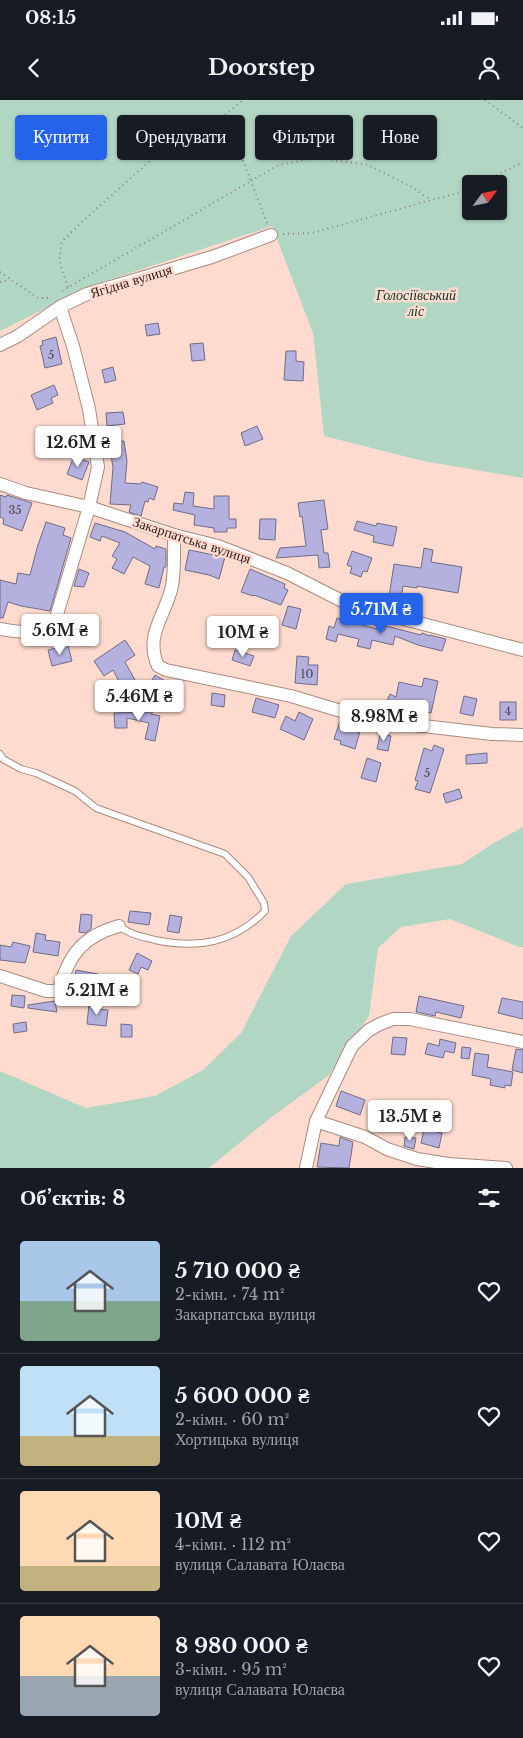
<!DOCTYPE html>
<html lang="uk">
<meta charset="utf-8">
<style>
body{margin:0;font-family:"Libre Baskerville",serif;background:#20242c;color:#f1f3f6;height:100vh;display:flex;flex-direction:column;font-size:19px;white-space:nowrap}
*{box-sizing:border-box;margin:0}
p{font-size:16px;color:#9ea1a6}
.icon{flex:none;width:28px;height:28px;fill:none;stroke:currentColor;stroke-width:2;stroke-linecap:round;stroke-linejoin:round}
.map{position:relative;height:1068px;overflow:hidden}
.details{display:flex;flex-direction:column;background:#171b24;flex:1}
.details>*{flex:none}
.hud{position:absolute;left:15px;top:15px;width:494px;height:45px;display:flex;gap:10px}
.needle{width:32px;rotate:57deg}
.controls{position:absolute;left:462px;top:75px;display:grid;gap:10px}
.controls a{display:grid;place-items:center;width:45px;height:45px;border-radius:5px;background:#171b24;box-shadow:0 1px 4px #0004;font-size:25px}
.price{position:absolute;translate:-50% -42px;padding:0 11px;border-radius:5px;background:#fff;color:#222;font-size:16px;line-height:32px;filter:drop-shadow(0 1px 2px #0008)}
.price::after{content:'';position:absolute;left:50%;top:30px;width:15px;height:11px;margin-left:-8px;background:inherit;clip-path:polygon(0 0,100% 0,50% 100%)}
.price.active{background:#2563eb;color:#fff}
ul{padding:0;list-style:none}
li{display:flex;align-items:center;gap:15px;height:125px;padding:0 20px}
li+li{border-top:1px solid #363941}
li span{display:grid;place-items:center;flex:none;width:140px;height:100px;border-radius:5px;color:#555}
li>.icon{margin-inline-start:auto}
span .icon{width:60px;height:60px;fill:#fffc;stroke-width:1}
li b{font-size:21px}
h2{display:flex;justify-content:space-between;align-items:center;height:60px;padding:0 20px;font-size:21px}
.tag{padding:0 18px;border-radius:5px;background:#171b24;box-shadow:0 1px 4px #0004;font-size:18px;line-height:45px}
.tag.active{background:#2563eb;color:#fff}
.status{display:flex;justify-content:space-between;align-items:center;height:35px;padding:0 25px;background:#171b24;direction:ltr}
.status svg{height:14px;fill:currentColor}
header{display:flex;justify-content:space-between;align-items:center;height:65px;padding:0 20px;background:#171b24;font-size:22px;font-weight:700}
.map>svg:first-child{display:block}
.green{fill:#b1d7c4;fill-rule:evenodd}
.building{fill:#b4b1de;stroke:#6e6c87}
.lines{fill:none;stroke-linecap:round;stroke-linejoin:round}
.service-casing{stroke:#a98a7e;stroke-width:8}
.minor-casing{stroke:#a98a7e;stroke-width:14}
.path{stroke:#947d74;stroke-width:2;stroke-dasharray:1 4;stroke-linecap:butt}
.service{stroke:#fff;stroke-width:6}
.minor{stroke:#fff;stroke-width:12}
.labels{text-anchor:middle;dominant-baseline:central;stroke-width:5;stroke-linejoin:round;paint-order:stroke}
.number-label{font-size:11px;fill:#4c424a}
.street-label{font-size:14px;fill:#291d18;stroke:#fedbce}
.park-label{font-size:14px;font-style:italic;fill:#063423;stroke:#fedbce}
</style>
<div class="status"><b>08:15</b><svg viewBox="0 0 49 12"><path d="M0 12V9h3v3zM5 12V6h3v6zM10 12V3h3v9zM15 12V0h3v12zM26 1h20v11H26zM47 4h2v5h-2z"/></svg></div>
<header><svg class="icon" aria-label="back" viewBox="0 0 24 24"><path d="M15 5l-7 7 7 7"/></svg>Doorstep<svg class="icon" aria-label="person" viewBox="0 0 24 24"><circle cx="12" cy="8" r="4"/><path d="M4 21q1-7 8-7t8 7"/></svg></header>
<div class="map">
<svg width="523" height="1068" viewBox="0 0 523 1068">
<rect width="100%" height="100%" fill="#fedbce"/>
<g class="green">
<path d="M0,0H523V378L423,361L324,336L313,233L272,126L88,187L0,231ZM471,84H499V111H471Z"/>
<polygon points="523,727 523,847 519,847 450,819 401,827 378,848 369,916 328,976 269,1019 209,1068 0,1068 0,971 86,1008 155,996 203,970 241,933 291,836 346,784 462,764 492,744"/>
</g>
<g class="building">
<polygon points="158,223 160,234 147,236 145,225"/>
<polygon points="56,237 62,264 45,268 40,246 43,245 42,241"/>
<polygon points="203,243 205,260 192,261 190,244"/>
<polygon points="286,251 296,251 296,261 304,262 303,281 284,280"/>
<polygon points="113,267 116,280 105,283 102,270"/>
<polygon points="54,285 58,295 51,298 53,303 37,310 31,295"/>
<polygon points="123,312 125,324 107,326 106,313"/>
<polygon points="257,326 263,339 245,346 241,333"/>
<polygon points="124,341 127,361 125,383 141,384 142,382 158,387 154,400 149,398 148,402 145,401 141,416 129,412 131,405 110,404 113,367 109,343"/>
<polygon points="74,356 89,362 82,380 67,374"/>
<polygon points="185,392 194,393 193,406 214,409 214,396 229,396 229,419 236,419 236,428 227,428 227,432 214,432 214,428 194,425 195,415 173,410 174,403 183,404"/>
<polygon points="0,395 6,397 7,395 32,403 22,431 3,424 4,419 0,417"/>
<polygon points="324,400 328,429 321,430 324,453 328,453 330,467 319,468 318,455 276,458 280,448 306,446 302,416 300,417 298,403"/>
<polygon points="260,419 276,419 275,440 259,439"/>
<polygon points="357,421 376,426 377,423 397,427 393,446 373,442 374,436 354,430"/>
<polygon points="46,422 65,428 63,435 71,438 50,511 21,506 8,502 3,518 0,518 0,480 16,484 18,473 30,475 37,448"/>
<polygon points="95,423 125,432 155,449 156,446 166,449 166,467 164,467 159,488 145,484 150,466 133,457 124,474 112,468 117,459 112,456 120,443 102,436 100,441 90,437"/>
<polygon points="424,448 433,450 431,462 462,467 458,493 417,486 417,488 403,486 401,499 389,497 394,464 421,468"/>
<polygon points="189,450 225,457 219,479 209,475 185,470"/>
<polygon points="352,451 372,458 367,472 363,471 361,477 350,473 352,467 347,465"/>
<polygon points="79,469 89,473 84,487 74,486"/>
<polygon points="250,469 285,484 284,488 288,490 281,505 254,495 253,496 241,492"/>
<polygon points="288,506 301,509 296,529 282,525"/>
<polygon points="337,518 384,531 386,526 421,535 422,533 430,536 430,535 446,539 442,551 418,545 395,536 393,545 372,540 370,549 357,546 359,539 338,534 336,542 326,539 329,526 334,528"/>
<polygon points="125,540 135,555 125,562 135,580 122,587 113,570 104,576 94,561"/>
<polygon points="68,545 72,561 52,566 48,550"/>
<polygon points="235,550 254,556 250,566 232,560"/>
<polygon points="297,556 309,557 308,565 318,565 317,585 295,583"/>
<polygon points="155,575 169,583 157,605 142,597"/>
<polygon points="424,578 438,581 431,613 417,610 418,606 401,602 400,608 386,603 390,594 396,597 399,582 422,587"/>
<polygon points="212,593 225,595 224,607 211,605"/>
<polygon points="464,596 477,599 473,616 460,613"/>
<polygon points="256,598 279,605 275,618 252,612"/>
<rect x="500" y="602" width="16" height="18"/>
<polygon points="153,612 151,614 160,616 155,641 145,639 149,623 127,618 127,628 115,628 114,613"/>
<polygon points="299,612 313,619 304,640 280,629 286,616 295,621"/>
<polygon points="340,621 348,624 349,621 362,624 355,649 340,644 341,641 334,639"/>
<polygon points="380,634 391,636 388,651 377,649"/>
<polygon points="434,645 444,649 430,693 415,689 418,681 415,680 424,648 432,651"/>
<polygon points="487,653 487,663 466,664 466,655"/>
<polygon points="367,658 381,663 376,682 361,678"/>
<polygon points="459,689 462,698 446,703 443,694"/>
<polygon points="130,811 151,813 149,825 128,822"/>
<polygon points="81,814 92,815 91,829 85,833 79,832"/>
<polygon points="170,815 182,817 179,833 167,831"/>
<polygon points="36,833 46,835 45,840 60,842 58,856 33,852"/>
<polygon points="13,842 30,846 25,863 0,860 0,845 11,847"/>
<polygon points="137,853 152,861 148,870 141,867 138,874 129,870"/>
<polygon points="76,870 98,874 96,884 74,881"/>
<polygon points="12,895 25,896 24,908 11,906"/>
<polygon points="419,896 464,906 461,918 436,912 435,916 416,912"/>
<polygon points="502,898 523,902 523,919 498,913"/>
<polygon points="55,901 57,912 28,908 28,905"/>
<polygon points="89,904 98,905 98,909 108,910 106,926 87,924"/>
<polygon points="26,922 27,931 14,933 13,924"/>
<polygon points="121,924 132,925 132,937 121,937"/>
<polygon points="393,937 407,938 405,955 391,954"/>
<polygon points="440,939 456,943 454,953 445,951 443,958 425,954 428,943 439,946"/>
<polygon points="462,947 471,948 469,959 461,958"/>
<polygon points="516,949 523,950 523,973 512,970"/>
<polygon points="475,953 489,955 487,967 513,972 511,986 505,985 505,988 490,985 491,979 472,975"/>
<polygon points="341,991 365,1000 360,1015 336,1006"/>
<polygon points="386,1010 399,1012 398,1019 405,1020 403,1031 383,1028"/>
<polygon points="424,1029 442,1033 439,1048 421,1043"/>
<polygon points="340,1037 353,1042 349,1068 317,1067 321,1043 339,1046"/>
<polygon points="405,1037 416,1038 414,1049 404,1046"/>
</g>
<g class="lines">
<defs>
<path id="service" d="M0,654L3,659L21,669L36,673L75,691L96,708L225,754L248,777L264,803L265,811C234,843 198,849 155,840C140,836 131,835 119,826"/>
<g id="minor">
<polyline points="0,245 18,236 60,207 87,194 212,157 271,135"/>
<polyline points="0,384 26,393 89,407 174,435 218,446 287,473 350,505 523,550"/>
<path d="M174,435C174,452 175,469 172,486C166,515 144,535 158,566L166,570L291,596L341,611L389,622L492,634L523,635"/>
<path d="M0,529C18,532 42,537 55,521L89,407L98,367L89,309L73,246L60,207"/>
<path d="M0,876L46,891H59C68,855 83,836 119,826"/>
<polyline points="316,1021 365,1037 387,1049 417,1059 448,1064 506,1068"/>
<polyline points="306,1068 316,1021 352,946 369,930 380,924 393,919 410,919 523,942"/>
</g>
</defs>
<use href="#service" class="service-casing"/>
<use href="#minor" class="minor-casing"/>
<g class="path">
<polyline points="485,0 523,28"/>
<polyline points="478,84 523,62"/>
<polyline points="267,123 251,81 279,65 316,58 368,65 412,87 429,99"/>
<path d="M283,134L312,133L414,105C433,98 453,97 471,87"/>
<polyline points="0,172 38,198 50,198"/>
<polyline points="0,182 10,180"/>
<polyline points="68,187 59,160 62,141 83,121 152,59 220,19 243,0"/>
<polyline points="62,191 251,81 232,31 220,19"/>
</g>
<use href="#service" class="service"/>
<use href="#minor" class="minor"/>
</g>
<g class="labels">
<g class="number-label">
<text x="51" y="255">5</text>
<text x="15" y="410">35</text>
<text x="307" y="574">10</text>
<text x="508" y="611">4</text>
<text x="427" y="673">5</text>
</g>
<g class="street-label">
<text transform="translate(131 181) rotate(-17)">Ягідна вулиця</text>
<text transform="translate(192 440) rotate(18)">Закарпатська вулиця</text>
</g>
<g class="park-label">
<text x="416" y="195">Голосіївський<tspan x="416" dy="16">ліс</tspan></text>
</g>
</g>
</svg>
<div class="controls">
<a><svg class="needle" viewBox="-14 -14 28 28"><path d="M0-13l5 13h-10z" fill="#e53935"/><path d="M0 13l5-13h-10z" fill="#9ea1a6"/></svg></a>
</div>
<b class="price" style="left:78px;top:368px">12.6M ₴</b>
<b class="price active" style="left:381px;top:535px">5.71M ₴</b>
<b class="price" style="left:60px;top:556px">5.6M ₴</b>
<b class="price" style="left:243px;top:558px">10M ₴</b>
<b class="price" style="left:139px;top:622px">5.46M ₴</b>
<b class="price" style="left:384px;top:642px">8.98M ₴</b>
<b class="price" style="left:97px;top:916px">5.21M ₴</b>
<b class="price" style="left:410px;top:1042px">13.5M ₴</b>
<div class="hud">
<a class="tag active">Купити</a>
<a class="tag">Орендувати</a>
<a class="tag">Фільтри</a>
<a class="tag">Нове</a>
</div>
</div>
<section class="details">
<h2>Об’єктів: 8<svg class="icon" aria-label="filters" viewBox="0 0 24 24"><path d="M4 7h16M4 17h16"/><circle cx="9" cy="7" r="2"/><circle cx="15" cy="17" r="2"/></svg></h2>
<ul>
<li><span style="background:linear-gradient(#a9c7e8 60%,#7fa58c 0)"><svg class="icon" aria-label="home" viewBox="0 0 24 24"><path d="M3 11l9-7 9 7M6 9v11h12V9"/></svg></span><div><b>5 710 000 ₴</b><p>2-кімн. · 74 m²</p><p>Закарпатська вулиця</p></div><svg class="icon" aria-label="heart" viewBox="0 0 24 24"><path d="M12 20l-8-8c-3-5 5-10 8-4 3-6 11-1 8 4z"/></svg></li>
<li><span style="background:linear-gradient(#bfe0f5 70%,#c2b280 0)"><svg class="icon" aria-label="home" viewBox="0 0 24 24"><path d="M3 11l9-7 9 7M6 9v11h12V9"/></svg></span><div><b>5 600 000 ₴</b><p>2-кімн. · 60 m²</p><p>Хортицька вулиця</p></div><svg class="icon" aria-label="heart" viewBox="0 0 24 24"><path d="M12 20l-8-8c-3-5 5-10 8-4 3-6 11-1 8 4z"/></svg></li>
<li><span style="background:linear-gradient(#ffd9b3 75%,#c2b280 0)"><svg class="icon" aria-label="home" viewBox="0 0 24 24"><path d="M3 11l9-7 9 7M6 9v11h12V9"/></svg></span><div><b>10M ₴</b><p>4-кімн. · 112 m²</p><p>вулиця Салавата Юлаєва</p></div><svg class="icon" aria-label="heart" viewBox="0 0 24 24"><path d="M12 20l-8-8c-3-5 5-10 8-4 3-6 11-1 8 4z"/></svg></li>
<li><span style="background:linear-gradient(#ffd9b3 60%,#9aa5b1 0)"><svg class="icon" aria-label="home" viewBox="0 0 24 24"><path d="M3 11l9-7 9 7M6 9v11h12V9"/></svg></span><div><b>8 980 000 ₴</b><p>3-кімн. · 95 m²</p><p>вулиця Салавата Юлаєва</p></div><svg class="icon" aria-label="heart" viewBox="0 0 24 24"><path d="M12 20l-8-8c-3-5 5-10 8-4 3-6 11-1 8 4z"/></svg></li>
</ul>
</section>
